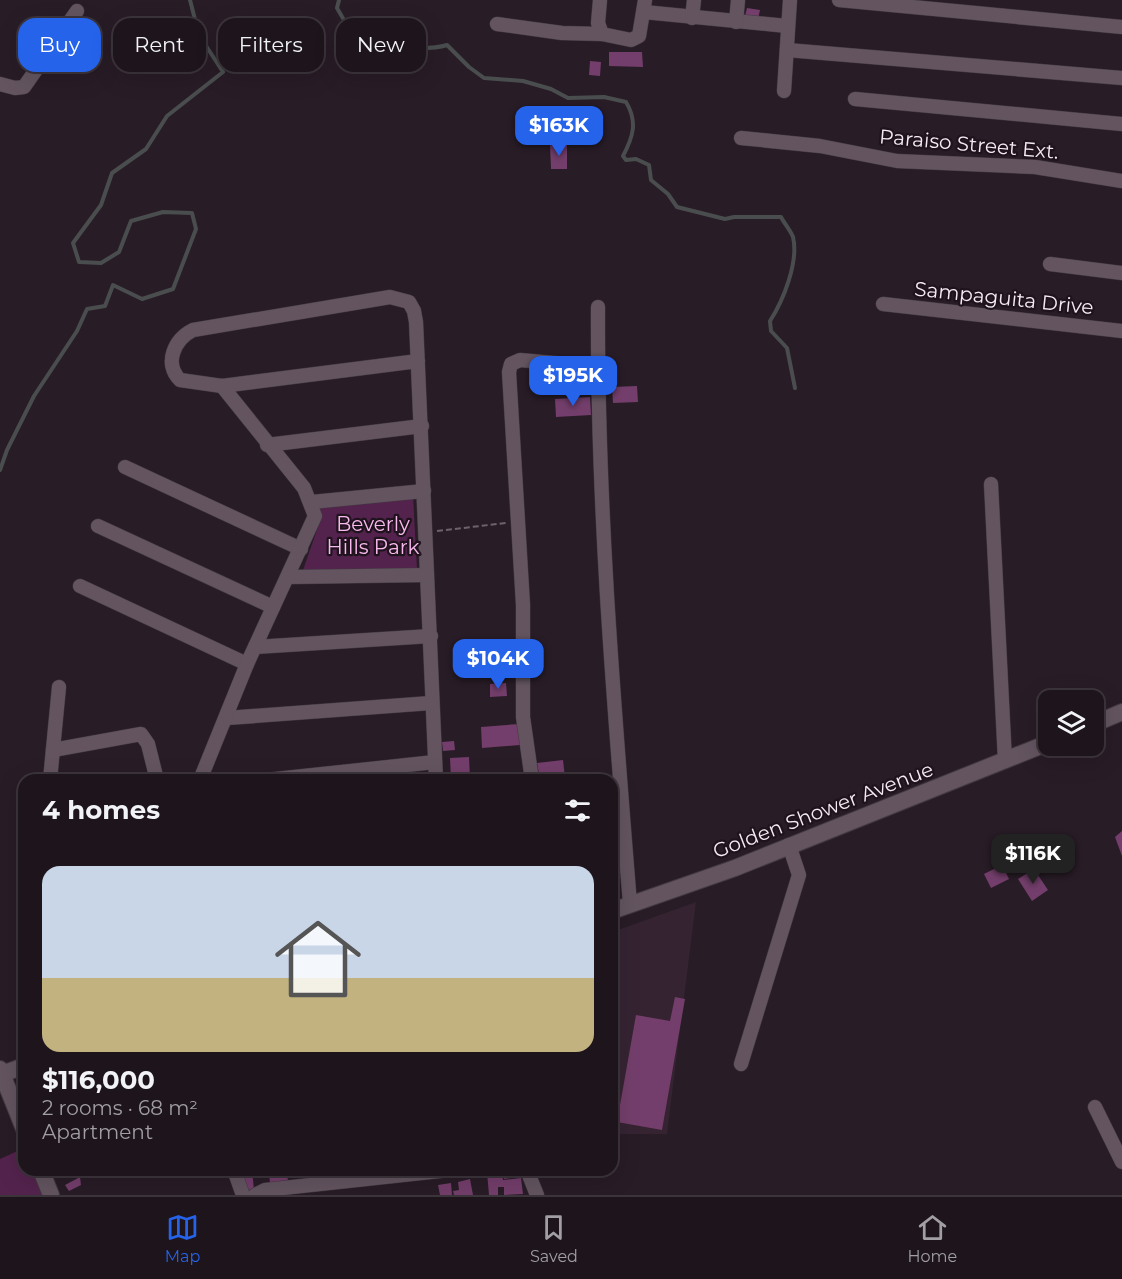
<!DOCTYPE html>
<meta charset="utf-8">
<style>
body{margin:0;font-family:Montserrat,sans-serif;background:#2b2229;color:#f1f3f6;height:100vh;display:flex;flex-direction:column;font-size:22px;white-space:nowrap}
*{box-sizing:border-box;margin:0}
p{font-size:20px;color:#a19fa3}
.icon{flex:none;width:33px;height:33px;fill:none;stroke:currentColor;stroke-width:2;stroke-linecap:round;stroke-linejoin:round}
.map{position:relative;flex:1;overflow:hidden}
.sheet{position:absolute;left:18px;top:774px;width:600px;height:402px;display:flex;flex-direction:column;background:#1e151c;border-radius:18px;box-shadow:0 6px 24px #0002,0 0 0 2px #3c343b}
.sheet>*{flex:none}
.hud{position:absolute;left:18px;top:18px;width:600px;height:54px;display:flex;gap:12px}
.tools{position:absolute;left:1038px;top:690px;display:grid;gap:12px}
.tools a{display:grid;place-items:center;width:66px;height:66px;border-radius:12px;background:#1e151c;box-shadow:0 6px 24px #0002,0 0 0 2px #3c343b;font-size:30px}
.price{position:absolute;translate:-50% -51px;padding:0 14px;border-radius:12px;background:#2563eb;color:#fff;font-size:20px;line-height:39px;filter:drop-shadow(0 2px 3px #0008)}
.price::after{content:'';position:absolute;left:50%;top:36px;width:18px;height:14px;margin-left:-9px;background:inherit;clip-path:polygon(0 0,100% 0,50% 100%)}
.price.on{background:#222;color:#fff}
ul{padding:0;list-style:none}
li{display:grid;align-content:center;gap:12px;height:318px;padding:0 24px}
li span{display:grid;place-items:center;height:186px;border-radius:18px;color:#555}
li>.icon{margin-inline-start:auto}
span .icon{width:108px;height:108px;fill:#fffc;stroke-width:1}
li b{font-size:26px}
h2{display:flex;justify-content:space-between;align-items:center;height:72px;padding:0 24px;font-size:26px}
.chip{padding:0 21px;border-radius:18px;background:#1e151c;box-shadow:0 6px 24px #0002,0 0 0 2px #3c343b;font-size:21px;line-height:54px}
.chip.on{background:#2563eb;color:#fff}
.menu{display:flex;justify-content:space-around;align-items:center;height:84px;border-top:2px solid #3c343b;background:#1e151c;font-size:16px;color:#a19fa3}
.menu a{display:grid;justify-items:center;gap:3px}
.menu .on{color:#2563eb}
.map>svg:first-child{display:block}
.built{fill:#352332}
.green{fill:#53234d}
.lines{fill:none;stroke-linecap:round;stroke-linejoin:round}
.stream{stroke:#4a4d4e;stroke-width:4}
.building{fill:#733e6b}
.minor-casing{stroke:#433941;stroke-width:15}
.tertiary-casing{stroke:#433941;stroke-width:18}
.path{stroke:#6d636b;stroke-width:2;stroke-dasharray:6 3;stroke-linecap:butt}
.minor{stroke:#635460;stroke-width:14}
.tertiary{stroke:#635460;stroke-width:16}
.labels{text-anchor:middle;dominant-baseline:central;stroke-width:4.5;stroke-linejoin:round;paint-order:stroke}
.street-label{font-size:20px;fill:#f4ecf2;stroke:#1f131d}
.park-label{font-size:20px;fill:#fab9ee;stroke:#1f131d}
</style>
<div class="map">
<svg width="1122" height="1195" viewBox="0 0 1122 1195">
<rect width="100%" height="100%" fill="#281c26"/>
<polygon class="built" points="696,902 667,1134 612,1134 615,931"/>
<g class="green">
<polygon points="413,496 417,569 302,573 319,524 314,506"/>
<polygon points="24,1148 24,1170 34,1170 44,1195 0,1195 0,1159"/>
</g>
<g class="lines">
<g class="stream">
<path d="M339,0L337,8L348,27L355,33L370,35L393,49C412,46 428,51 447,45L469,67L484,78L523,81L551,89L568,98L604,97L626,102C638,122 633,137 623,156L626,160L636,159L649,165L651,180L668,194L677,207L725,219L734,217H781C784,223 791,231 793,237C799,262 783,301 770,321L771,331L787,348L795,388"/>
<polyline points="0,470 7,450 34,396 77,331 87,309 105,306 113,285 142,299 173,289 196,229 192,213 163,212 131,221 119,252 101,263 79,262 73,243 101,205 112,173 146,149 167,116 223,72 199,35 190,0"/>
</g>
</g>
<g class="building">
<polygon points="747,8 760,10 758,19 745,16"/>
<polygon points="609,52 642,52 643,67 609,66"/>
<polygon points="590,61 601,62 600,76 589,75"/>
<polygon points="567,144 567,169 551,169 550,145"/>
<polygon points="637,386 638,402 613,403 612,387"/>
<polygon points="590,397 591,415 556,417 555,399"/>
<polygon points="506,683 507,696 490,697 490,684"/>
<polygon points="519,724 520,745 482,748 481,727"/>
<polygon points="454,741 455,750 443,751 442,742"/>
<polygon points="469,757 470,779 451,779 450,758"/>
<polygon points="563,760 565,778 540,780 537,763"/>
<polygon points="396,775 411,775 412,780 396,780"/>
<polygon points="1122,831 1122,856 1115,837"/>
<polygon points="1002,865 1009,879 991,888 984,874"/>
<polygon points="1034,869 1048,890 1032,901 1018,879"/>
<polygon points="675,997 685,999 662,1130 617,1122 636,1015 670,1021"/>
<polygon points="240,1170 252,1170 254,1190 241,1190"/>
<polygon points="269,1170 287,1170 288,1183 270,1184"/>
<polygon points="333,1170 350,1170 350,1174 333,1176"/>
<polygon points="517,1170 517,1177 504,1179 504,1171"/>
<polygon points="502,1171 503,1180 521,1178 523,1194 504,1195 504,1187 498,1187 498,1195 489,1195 487,1172"/>
<polygon points="80,1177 81,1185 69,1191 65,1185"/>
<polygon points="470,1179 473,1195 454,1195 453,1191 459,1190 458,1182"/>
<polygon points="451,1183 452,1195 440,1195 438,1185"/>
</g>
<g class="lines">
<defs>
<g id="minor">
<polyline points="600,0 598,23 602,34 631,40 639,36 645,0"/>
<polyline points="839,0 1122,27"/>
<polyline points="644,12 787,26"/>
<polyline points="692,18 694,0"/>
<polyline points="736,22 738,0"/>
<polyline points="497,24 562,33 602,34"/>
<polyline points="787,50 1122,78"/>
<polyline points="0,84 15,88 24,87 77,11"/>
<polyline points="784,91 790,0"/>
<polyline points="855,99 1122,124"/>
<polyline points="741,138 820,146 897,161 1035,167 1122,181"/>
<polyline points="1050,264 1122,273"/>
<polyline points="883,304 1122,331"/>
<path d="M598,307C597,506 614,705 630,904"/>
<path d="M418,361L222,386L180,380C163,363 175,339 193,330L390,297L409,302L414,311L416,322L436,780"/>
<polyline points="267,445 422,426"/>
<polyline points="125,467 301,549"/>
<polyline points="991,484 1005,761"/>
<polyline points="312,502 424,491"/>
<polyline points="98,526 273,607"/>
<polyline points="288,577 427,575"/>
<polyline points="80,586 247,664"/>
<polyline points="255,647 431,636"/>
<polyline points="227,718 431,703"/>
<polyline points="53,750 141,734 148,744 157,780"/>
<polyline points="50,780 59,687"/>
<polyline points="200,780 247,664 315,516 304,488 222,386"/>
<polyline points="266,780 435,762"/>
<polyline points="532,780 523,717 523,605 509,372 511,364 520,360 598,367"/>
<polyline points="741,1064 799,875 789,845"/>
<polyline points="1095,1107 1122,1162"/>
<polyline points="234,1170 243,1195"/>
<polyline points="527,1170 537,1195"/>
<polyline points="255,1195 265,1190 449,1170"/>
</g>
<g id="tertiary">
<polyline points="1094,724 1122,712"/>
<polyline points="612,911 735,868 1048,743"/>
<polyline points="0,1069 24,1129"/>
<polyline points="2,1074 24,1066"/>
<polyline points="41,1170 51,1195"/>
</g>
</defs>
<use href="#minor" class="minor-casing"/>
<use href="#tertiary" class="tertiary-casing"/>
<polyline class="path" points="437,531 506,523"/>
<use href="#minor" class="minor"/>
<use href="#tertiary" class="tertiary"/>
</g>
<g class="labels">
<g class="street-label">
<text transform="translate(969 144) rotate(5)">Paraiso Street Ext.</text>
<text transform="translate(1004 298) rotate(6)">Sampaguita Drive</text>
<text transform="translate(823 810) rotate(-21)">Golden Shower Avenue</text>
</g>
<g class="park-label">
<text x="373" y="524">Beverly<tspan x="373" dy="23">Hills Park</tspan></text>
</g>
</g>
</svg>
<div class="tools">
<a><svg class="icon" aria-label="layers" viewBox="0 0 24 24"><path d="M12 4l9 5-9 5-9-5zM3 14l9 5 9-5"/></svg></a>
</div>
<b class="price" style="left:559px;top:157px">$163K</b>
<b class="price" style="left:573px;top:407px">$195K</b>
<b class="price" style="left:498px;top:690px">$104K</b>
<b class="price on" style="left:1033px;top:885px">$116K</b>
<div class="hud">
<a class="chip on">Buy</a>
<a class="chip">Rent</a>
<a class="chip">Filters</a>
<a class="chip">New</a>
</div>
<section class="sheet">
<h2>4 homes<svg class="icon" aria-label="filters" viewBox="0 0 24 24"><path d="M4 7h16M4 17h16"/><circle cx="9" cy="7" r="2"/><circle cx="15" cy="17" r="2"/></svg></h2>
<ul>
<li><span style="background:linear-gradient(#c9d6e8 60%,#c2b280 0)"><svg class="icon" aria-label="home" viewBox="0 0 24 24"><path d="M3 11l9-7 9 7M6 9v11h12V9"/></svg></span><div><b>$116,000</b><p>2 rooms · 68 m²</p><p>Apartment</p></div></li>
</ul>
</section>
</div>
<nav class="menu">
<a class="on"><svg class="icon" aria-label="map" viewBox="0 0 24 24"><path d="M3 6l6-2 6 2 6-2v14l-6 2-6-2-6 2zM9 4v14M15 6v14"/></svg>Map</a>
<a><svg class="icon" aria-label="saved" viewBox="0 0 24 24"><path d="M7 4h10v16l-5-4-5 4z"/></svg>Saved</a>
<a><svg class="icon" aria-label="home" viewBox="0 0 24 24"><path d="M3 11l9-7 9 7M6 9v11h12V9"/></svg>Home</a>
</nav>
